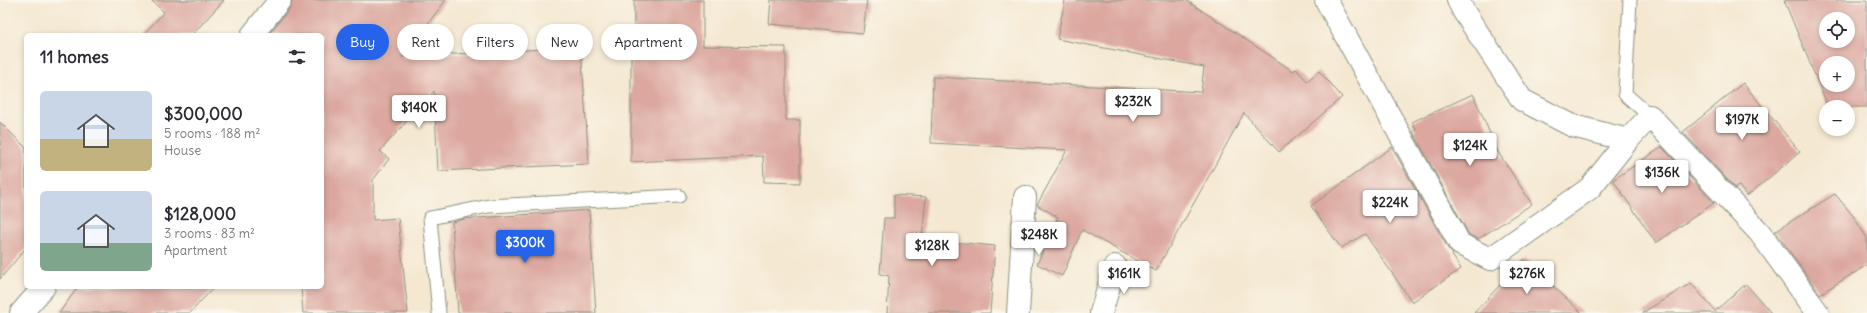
<!DOCTYPE html>
<meta charset="utf-8">
<style>
body{margin:0;font-family:Delius,sans-serif;background:#f7f7f7;color:#2b2b33;height:100vh;display:flex;flex-direction:column;font-size:15px;white-space:nowrap}
*{box-sizing:border-box;margin:0}
p{font-size:13px;color:#7c7c81}
.icon{flex:none;width:22px;height:22px;fill:none;stroke:currentColor;stroke-width:2;stroke-linecap:round;stroke-linejoin:round}
.map{position:relative;flex:1;overflow:hidden}
.sheet{position:absolute;left:24px;top:33px;width:300px;height:256px;display:flex;flex-direction:column;background:#fff;border-radius:6px;box-shadow:0 2px 6px #0003}
.sheet>*{flex:none}
.guide{position:absolute;left:336px;top:24px;width:380px;height:36px;display:flex;gap:8px}
.controls{position:absolute;left:1819px;top:12px;display:grid;gap:8px}
.controls a{display:grid;place-items:center;width:36px;height:36px;border-radius:50%;background:#fff;box-shadow:0 2px 6px #0003;font-size:20px}
.price{position:absolute;translate:-50% -34px;padding:0 9px;border-radius:4px;background:#fff;color:#222;font-size:13px;line-height:26px;filter:drop-shadow(0 1px 2px #0008)}
.price::after{content:'';position:absolute;left:50%;top:24px;width:12px;height:9px;margin-left:-6px;background:inherit;clip-path:polygon(0 0,100% 0,50% 100%)}
.price.selected{background:#2563eb;color:#fff}
ul{padding:0;list-style:none}
li{display:flex;align-items:center;gap:12px;height:100px;padding:0 16px}
li span{display:grid;place-items:center;flex:none;width:112px;height:80px;border-radius:6px;color:#555}
li>.icon{margin-inline-start:auto}
span .icon{width:48px;height:48px;fill:#fffc;stroke-width:1}
li b{font-size:17px}
h2{display:flex;justify-content:space-between;align-items:center;height:48px;padding:0 16px;font-size:17px}
.tag{padding:0 14px;border-radius:18px;background:#fff;box-shadow:0 2px 6px #0003;font-size:14px;line-height:36px}
.tag.selected{background:#2563eb;color:#fff}
.map>svg:first-child{display:block}
.building{fill:#dba79f;fill-rule:evenodd}
.lines{fill:none;stroke-linecap:round;stroke-linejoin:round}
.lane-casing{stroke:#8a9282;stroke-width:15}
.street-casing{stroke:#8a9282;stroke-width:24}
.lane{stroke:#fff;stroke-width:13}
.street{stroke:#fff;stroke-width:22}
</style>
<div class="map">
<svg width="1867" height="313" viewBox="0 0 1867 313">
<rect width="100%" height="100%" fill="#fbf7ec"/>
<filter id="ink" filterUnits="userSpaceOnUse"><feTurbulence type="fractalNoise" baseFrequency=".025" numOctaves="2"/><feDisplacementMap in="SourceGraphic" scale="8" xChannelSelector="R" yChannelSelector="G"/><feConvolveMatrix kernelMatrix="1 2 1 2 8 2 1 2 1" color-interpolation-filters="sRGB"/></filter>
<filter id="wash" filterUnits="userSpaceOnUse"><feTurbulence type="fractalNoise" baseFrequency=".012" numOctaves="4" result="noise"/><feDisplacementMap in="SourceGraphic" scale="16" xChannelSelector="R" yChannelSelector="G"/><feGaussianBlur stdDeviation="0.9" result="paint"/><feColorMatrix in="noise" values="0 0 0 0 0 0 0 0 0 0 0 0 0 0 0 0 0 1.4 0 .05"/><feComposite in="paint" operator="in"/></filter>
<g filter="url(#wash)">
<rect width="100%" height="100%" fill="#f4e8d1"/>
<g id="blocks">
<g class="building">
<polygon points="151,0 224,0 192,35 143,35 164,12"/>
<polygon points="292,0 446,0 402,57 581,47 589,164 438,171 434,91 380,151 389,159 373,180 373,220 398,218 408,313 303,313 301,287 322,287 322,35 268,35 290,8"/>
<polygon points="634,0 703,0 703,46 786,47 786,120 800,120 800,183 764,182 763,156 631,162 631,44 634,44"/>
<polygon points="771,0 867,0 863,33 769,24"/>
<polygon points="1065,0 1186,0 1293,71 1296,69 1307,81 1319,71 1342,97 1279,152 1244,113 1156,271 1082,230 1062,276 1037,264 1058,217 1037,205 1067,150 931,143 933,77 1201,92 1204,67 1057,39"/>
<path d="M1784,0H1867V107H1828ZM1826,19H1848V41H1826ZM1826,63H1848V85H1826Z"/>
<polygon points="1743,83 1800,152 1747,196 1739,186 1735,188 1683,132"/>
<polygon points="1473,94 1498,152 1532,204 1478,239 1469,235 1413,132 1416,130 1412,122"/>
<polygon points="0,122 26,148 26,248 0,279"/>
<polygon points="1392,147 1449,250 1453,254 1452,255 1461,269 1412,302 1365,234 1341,248 1311,206"/>
<polygon points="1662,147 1714,203 1656,243 1613,180"/>
<polygon points="1835,194 1854,217 1867,238 1867,265 1820,294 1775,231"/>
<polygon points="894,195 926,197 922,239 995,246 990,313 887,313 889,276 880,274 884,218 894,218"/>
<polygon points="589,210 596,313 458,313 452,222 464,219"/>
<polygon points="1524,259 1582,313 1474,313"/>
<polygon points="1691,283 1715,311 1746,284 1771,313 1642,313"/>
<polygon points="78,287 214,287 190,313 59,313"/>
</g>
</g>
</g>
<g filter="url(#ink)">
<use href="#blocks" fill-opacity="0" stroke="#8a9282" stroke-width="1"/>
<g class="lines">
<defs>
<g id="lane">
<polyline points="1630,0 1625,94 1650,116"/>
<polyline points="439,313 430,218 489,206 679,196"/>
</g>
<g id="street">
<polyline points="1326,0 1460,244 1490,259 1590,188 1628,140 1650,116 1760,233 1818,313"/>
<polyline points="1458,0 1464,12 1522,100 1573,126 1628,140"/>
<polyline points="252,35 280,0"/>
<polyline points="21,313 44,287"/>
<polyline points="1018,313 1025,197"/>
<polyline points="1101,313 1115,266"/>
</g>
</defs>
<use href="#lane" class="lane-casing"/>
<use href="#street" class="street-casing"/>
<use href="#lane" class="lane"/>
<use href="#street" class="street"/>
</g>
</g>
</svg>
<div class="controls">
<a><svg class="icon" aria-label="locate" viewBox="0 0 24 24"><circle cx="12" cy="12" r="6"/><path d="M12 2v4M12 18v4M2 12h4M18 12h4"/></svg></a>
<a>+</a>
<a>−</a>
</div>
<b class="price" style="left:1133px;top:123px">$232K</b>
<b class="price" style="left:419px;top:129px">$140K</b>
<b class="price" style="left:1742px;top:141px">$197K</b>
<b class="price" style="left:1470px;top:167px">$124K</b>
<b class="price" style="left:1662px;top:194px">$136K</b>
<b class="price" style="left:1390px;top:224px">$224K</b>
<b class="price" style="left:1039px;top:256px">$248K</b>
<b class="price selected" style="left:525px;top:264px">$300K</b>
<b class="price" style="left:932px;top:267px">$128K</b>
<b class="price" style="left:1124px;top:295px">$161K</b>
<b class="price" style="left:1527px;top:295px">$276K</b>
<div class="guide">
<a class="tag selected">Buy</a>
<a class="tag">Rent</a>
<a class="tag">Filters</a>
<a class="tag">New</a>
<a class="tag">Apartment</a>
</div>
<section class="sheet">
<h2>11 homes<svg class="icon" aria-label="filters" viewBox="0 0 24 24"><path d="M4 7h16M4 17h16"/><circle cx="9" cy="7" r="2"/><circle cx="15" cy="17" r="2"/></svg></h2>
<ul>
<li><span style="background:linear-gradient(#c9d6e8 60%,#c2b280 0)"><svg class="icon" aria-label="home" viewBox="0 0 24 24"><path d="M3 11l9-7 9 7M6 9v11h12V9"/></svg></span><div><b>$300,000</b><p>5 rooms · 188 m²</p><p>House</p></div></li>
<li><span style="background:linear-gradient(#c9d6e8 65%,#7fa58c 0)"><svg class="icon" aria-label="home" viewBox="0 0 24 24"><path d="M3 11l9-7 9 7M6 9v11h12V9"/></svg></span><div><b>$128,000</b><p>3 rooms · 83 m²</p><p>Apartment</p></div></li>
</ul>
</section>
</div>
